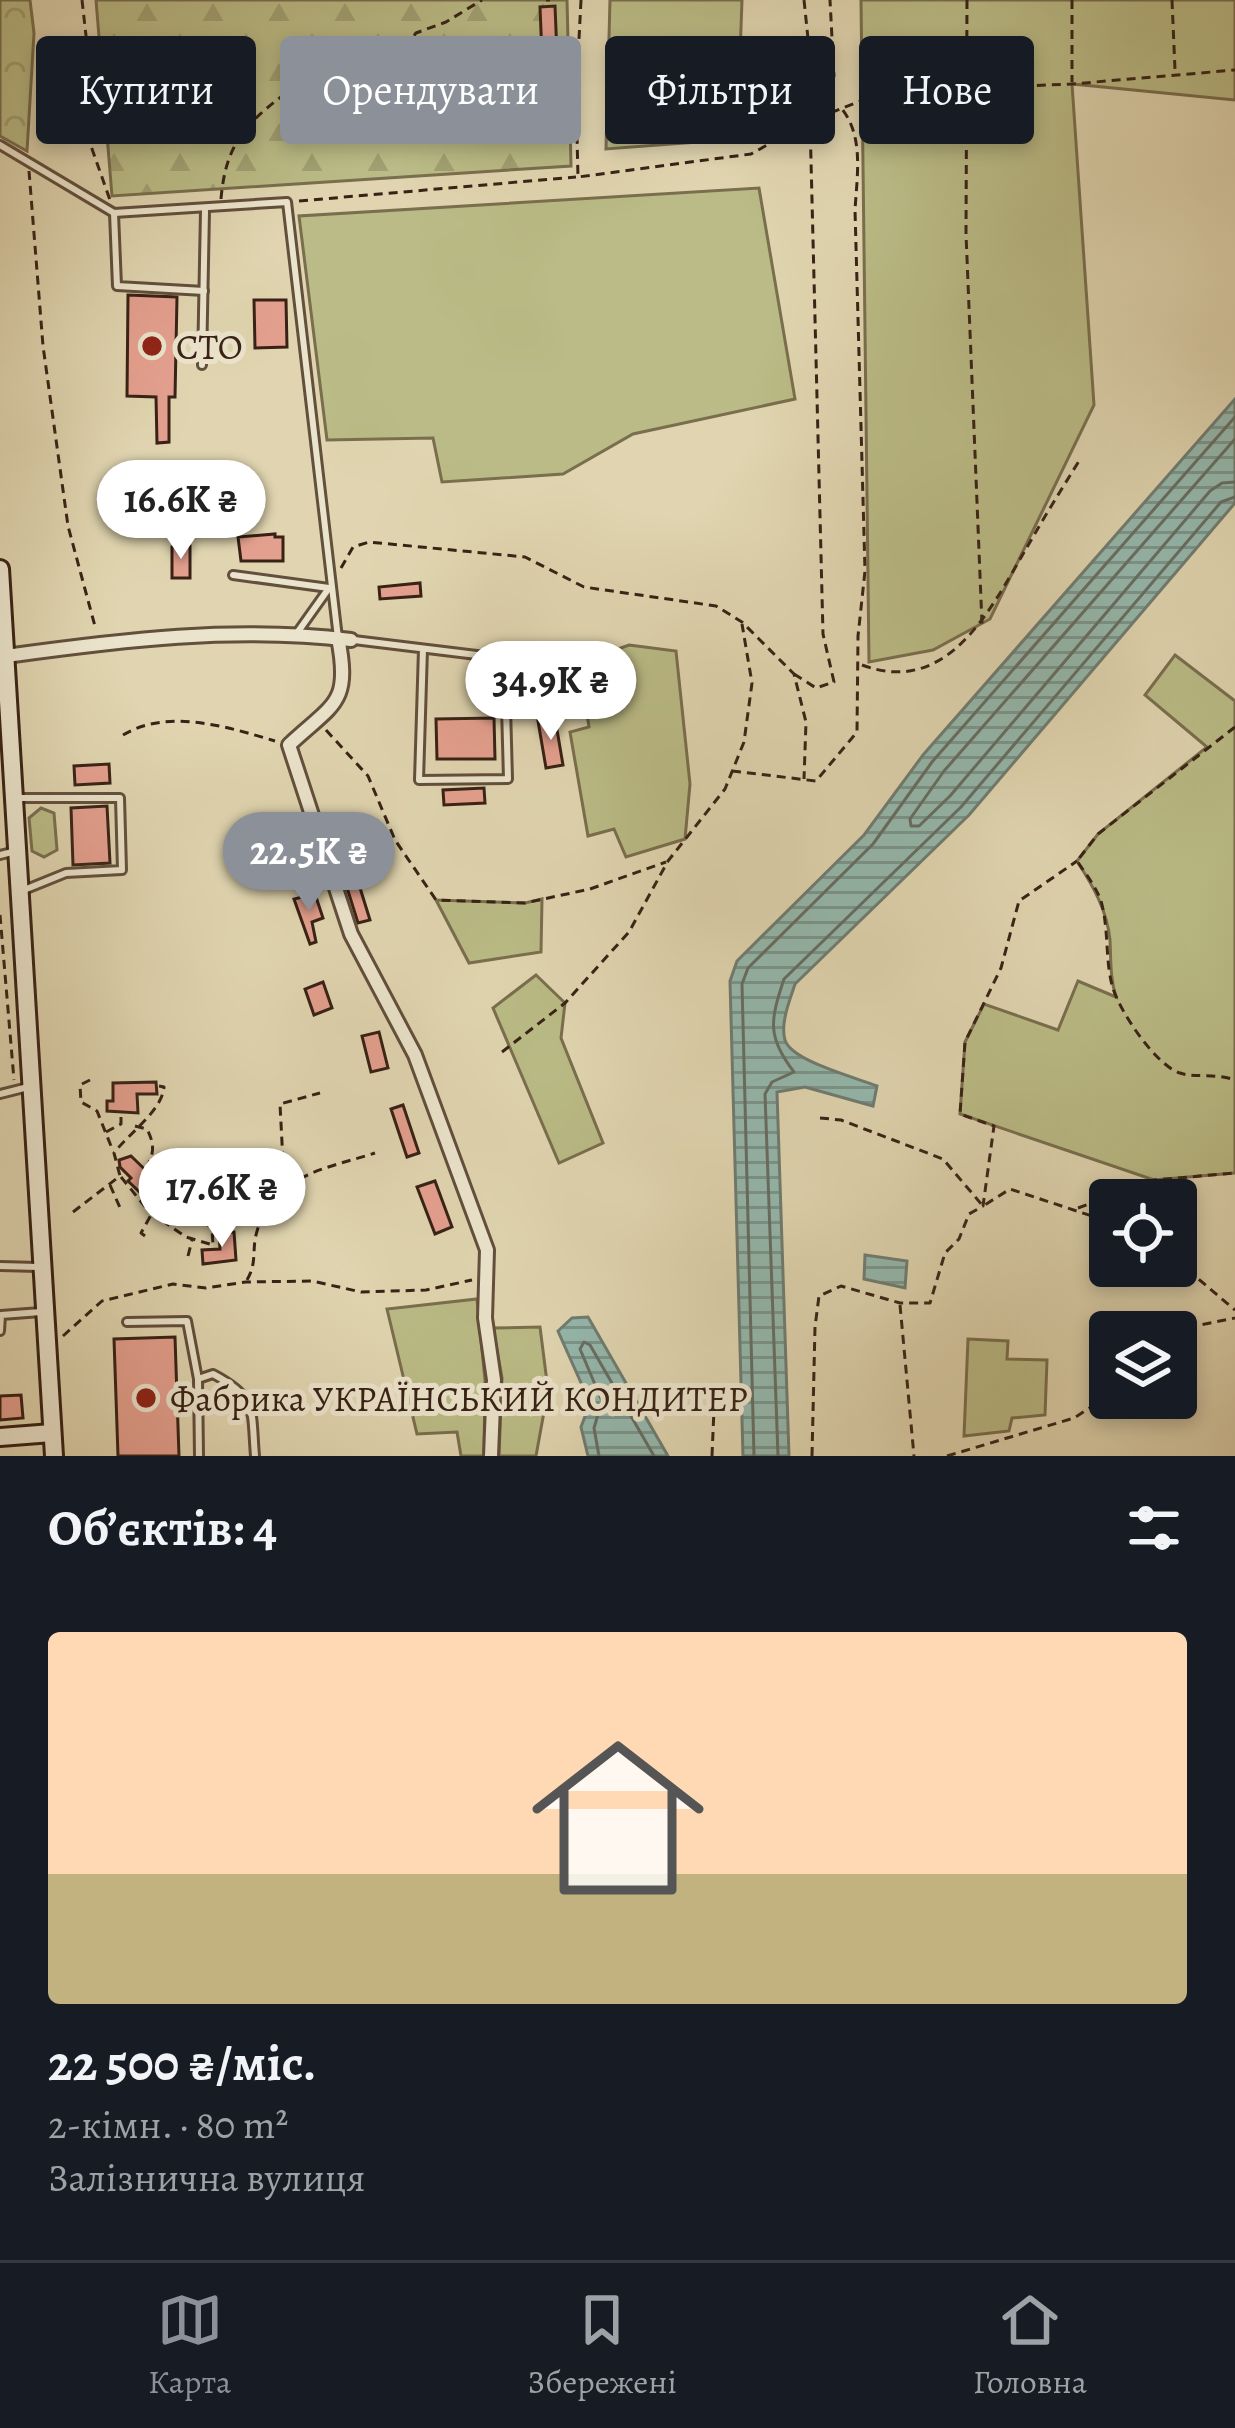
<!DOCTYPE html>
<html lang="uk">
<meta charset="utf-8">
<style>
body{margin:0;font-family:Alegreya,serif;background:#20242c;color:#f1f3f6;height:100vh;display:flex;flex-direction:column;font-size:45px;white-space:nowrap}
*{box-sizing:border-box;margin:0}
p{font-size:39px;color:#9ea1a6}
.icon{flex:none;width:66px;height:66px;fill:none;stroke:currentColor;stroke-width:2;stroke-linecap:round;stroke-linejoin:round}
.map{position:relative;height:1456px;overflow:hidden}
.drawer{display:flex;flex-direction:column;background:#171b24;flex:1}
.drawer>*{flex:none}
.guide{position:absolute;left:36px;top:36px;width:1164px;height:108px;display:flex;gap:24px}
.tools{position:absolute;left:1089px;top:1179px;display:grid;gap:24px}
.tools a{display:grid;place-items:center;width:108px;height:108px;border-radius:12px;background:#171b24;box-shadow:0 6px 18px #0003;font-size:60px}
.price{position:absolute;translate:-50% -102px;padding:0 27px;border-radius:42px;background:#fff;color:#222;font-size:39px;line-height:78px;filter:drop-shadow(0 3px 6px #0008)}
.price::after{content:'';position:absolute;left:50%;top:72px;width:36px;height:27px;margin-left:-18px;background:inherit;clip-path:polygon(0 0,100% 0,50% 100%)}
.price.current{background:#8c9099;color:#fff}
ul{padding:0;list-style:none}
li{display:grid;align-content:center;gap:24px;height:636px;padding:0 48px}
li+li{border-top:3px solid #363941}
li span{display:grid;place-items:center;height:372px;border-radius:12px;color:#555}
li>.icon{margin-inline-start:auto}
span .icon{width:216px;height:216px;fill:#fffc;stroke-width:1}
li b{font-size:51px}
h2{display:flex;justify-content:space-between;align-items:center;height:144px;padding:0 48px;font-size:51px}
.tag{padding:0 42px;border-radius:12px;background:#171b24;box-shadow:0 6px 18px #0003;font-size:42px;line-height:108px}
.tag.current{background:#8c9099;color:#fff}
.menu{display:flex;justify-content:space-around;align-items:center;height:168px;border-top:3px solid #363941;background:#171b24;font-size:33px;color:#9ea1a6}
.menu a{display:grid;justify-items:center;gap:6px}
.menu .current{color:#8c9099}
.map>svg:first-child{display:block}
.green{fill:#babb86;stroke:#796e4e;stroke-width:3}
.forest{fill:url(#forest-firs);stroke:#796e4e;stroke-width:3}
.park{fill:url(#park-crowns);stroke:#796e4e;stroke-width:3}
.water{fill:url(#water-rules);stroke:#6f7c71;stroke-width:3}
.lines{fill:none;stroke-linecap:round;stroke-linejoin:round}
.shore{stroke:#666d62;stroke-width:3}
.building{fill:#e4a08f;stroke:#382216;stroke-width:3}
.lane-casing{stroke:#624f3c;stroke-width:12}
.street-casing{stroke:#624f3c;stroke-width:18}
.secondary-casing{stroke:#382216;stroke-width:22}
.path{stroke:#382216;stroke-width:3;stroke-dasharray:9 6;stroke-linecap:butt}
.lane{stroke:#ebe4cc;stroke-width:6}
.street{stroke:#ebe4cc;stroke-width:12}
.secondary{stroke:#ebe4cc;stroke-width:16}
.poi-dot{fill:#8f2418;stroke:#ebe4cc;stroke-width:4.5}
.labels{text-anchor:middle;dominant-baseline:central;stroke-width:10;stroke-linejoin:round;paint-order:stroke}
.poi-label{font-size:36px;fill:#382216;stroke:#ebe4cc;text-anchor:start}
</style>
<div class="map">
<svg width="1235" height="1456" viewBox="0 0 1235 1456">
<defs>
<pattern id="forest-firs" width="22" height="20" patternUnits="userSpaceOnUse" patternTransform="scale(3)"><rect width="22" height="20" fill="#babb86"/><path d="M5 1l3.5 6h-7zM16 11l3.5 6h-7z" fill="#a1a073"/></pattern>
<pattern id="park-crowns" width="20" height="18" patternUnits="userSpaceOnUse" patternTransform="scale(3)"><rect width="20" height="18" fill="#babb86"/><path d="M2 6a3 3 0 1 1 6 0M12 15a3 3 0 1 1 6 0" fill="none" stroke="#a1a073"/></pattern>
<pattern id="water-rules" width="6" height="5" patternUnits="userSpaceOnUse" patternTransform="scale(3)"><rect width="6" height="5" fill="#94b8ad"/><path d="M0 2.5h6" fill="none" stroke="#7a958c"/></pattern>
</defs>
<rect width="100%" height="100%" fill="#e0d5b0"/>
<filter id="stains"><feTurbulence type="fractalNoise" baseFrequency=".00167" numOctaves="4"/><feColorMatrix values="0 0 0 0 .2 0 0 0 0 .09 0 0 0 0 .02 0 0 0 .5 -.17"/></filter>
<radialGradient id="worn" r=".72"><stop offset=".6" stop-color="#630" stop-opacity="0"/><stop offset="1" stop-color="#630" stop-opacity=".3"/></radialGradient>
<g class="green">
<polygon points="610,0 742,0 737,139 606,149"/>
<polygon points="861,0 1235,0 1235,100 1072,84 1094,405 990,619 933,650 869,662"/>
<polygon points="759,188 795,399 633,434 563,474 442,482 433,438 327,440 299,216"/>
<polygon points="629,645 676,651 690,784 685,839 626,857 614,829 588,836 570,732 589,727 579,663"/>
<path d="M1175,655L1235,701V1173L1154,1180L960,1114L965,1042L984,1004L1058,1030L1078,981L1116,997C1110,978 1111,960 1110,940C1107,910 1093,886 1077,861L1098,834L1207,747L1145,695Z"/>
<polygon points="41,808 54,813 57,850 44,857 32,851 29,818"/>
<polygon points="542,899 541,952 469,963 436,900 525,903"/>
<polygon points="536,975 565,1003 561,1038 603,1143 559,1163 493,1008"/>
<polygon points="477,1299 485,1380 484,1456 461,1456 457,1432 417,1434 387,1309"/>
<polygon points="540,1327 548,1390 536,1456 499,1456 502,1378 493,1328"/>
<polygon points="968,1339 1008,1341 1007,1359 1047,1360 1045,1415 1012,1418 1009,1431 964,1436"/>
</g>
<polygon class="forest" points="96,0 567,0 571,166 112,196"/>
<polygon class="park" points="0,0 30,0 34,33 27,151 0,136"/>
<g class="water">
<path d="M1235,399V503L969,815L795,984C790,1000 780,1023 785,1040C791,1061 857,1078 877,1086L873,1106L805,1087L777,1092L789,1456H743L730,981L737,961L864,835L923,755Z"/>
<polygon points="865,1255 907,1261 905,1288 864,1279"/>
<polygon points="588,1317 668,1456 588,1456 581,1427 590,1403 558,1331 572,1318"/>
</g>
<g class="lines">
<g class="shore">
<polyline points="1235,439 944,771 910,819 911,826 919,826 950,796 1210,491 1222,483 1235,482"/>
<polyline points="599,1456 594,1428 602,1401 580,1349 584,1342 590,1345 654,1456"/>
<polyline points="754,1456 742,984 748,968 873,844 932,762 1235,417"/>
<path d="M778,1456L765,1094L772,1082L794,1072C767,1037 770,1021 784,979L961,807L1221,502L1235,497"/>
</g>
</g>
<g class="building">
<polygon points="555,6 558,79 543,80 540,7"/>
<polygon points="128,295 177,297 175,397 169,397 169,442 157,443 156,397 127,396"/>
<polygon points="254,300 286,300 287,347 255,348"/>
<polygon points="275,534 275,537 283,537 283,561 241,561 238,537"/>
<polygon points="190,546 190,578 172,578 172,547"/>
<polygon points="420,583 421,596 380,599 379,587"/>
<polygon points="494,718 495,759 437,759 436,719"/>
<polygon points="555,718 563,765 546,768 538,721"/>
<polygon points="109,764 110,783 75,785 74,766"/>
<polygon points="484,788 485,803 444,805 443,790"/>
<polygon points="107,806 110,863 73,865 71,808"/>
<polygon points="356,875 370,920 358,923 344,878"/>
<polygon points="315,894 323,918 312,922 316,942 310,944 294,899"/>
<polygon points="323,982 332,1008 314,1015 305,989"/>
<polygon points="379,1032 388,1068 371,1072 362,1036"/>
<polygon points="156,1082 157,1094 137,1094 138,1113 107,1111 107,1101 113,1101 113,1083"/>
<polygon points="403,1105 419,1153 407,1157 391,1109"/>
<polygon points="131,1156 162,1186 149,1201 128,1181 131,1178 120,1167 119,1160"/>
<polygon points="435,1181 452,1227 435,1234 417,1187"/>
<polygon points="234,1232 236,1260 203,1264 202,1250 220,1249 219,1233"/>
<polygon points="175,1337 179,1456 118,1456 114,1339"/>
<polygon points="21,1395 23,1418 0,1420 0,1396"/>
</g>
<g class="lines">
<defs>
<g id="lane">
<polyline points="0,145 114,213 287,202 338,638"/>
<polyline points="114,213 117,286 204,291"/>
<polyline points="202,365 205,211"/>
<polyline points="233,575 329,588 297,633"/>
<polyline points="354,640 493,657 505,671 508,779 419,780 423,649"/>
<polyline points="19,798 120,798 122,870 66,873 24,890"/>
<polyline points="0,855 16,851"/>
<polyline points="0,1094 28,1087"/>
<polyline points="0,1266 38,1267"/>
<polyline points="127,1322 187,1321 198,1379 199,1456"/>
<polyline points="0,1331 1,1315 41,1312"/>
<path d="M198,1379L213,1374C258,1398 251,1409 255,1456"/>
</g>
<g id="street">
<path d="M338,638C351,704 334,703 289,745L351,934L415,1055L487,1250L485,1318L494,1380L491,1456"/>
<path d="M6,656C122,640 234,626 351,640"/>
</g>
<g id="secondary">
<polyline points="0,569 54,1456"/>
<polyline points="0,1437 52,1433"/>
</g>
</defs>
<use href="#lane" class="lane-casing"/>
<use href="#street" class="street-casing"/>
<use href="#secondary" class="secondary-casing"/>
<g class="path">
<polyline points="82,0 91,80 85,129 110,200"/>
<polyline points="546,0 550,0"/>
<polyline points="581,0 576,97 578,177 751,154 810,121 834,76 830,0"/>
<polyline points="804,0 815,106"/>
<polyline points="967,0 966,234 982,624"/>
<polyline points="1072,0 1072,82"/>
<polyline points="1172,0 1175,70"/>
<polyline points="29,171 43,346 68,526 96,630"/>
<path d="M221,199C226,138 251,119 297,85L349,92L378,82L416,33L446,22L482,0"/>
<polyline points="299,201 576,177"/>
<polyline points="341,568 353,547 369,542 525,557 584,587 716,606 742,622 794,674 806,722 804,779"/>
<path d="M862,665C948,697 990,610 1026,549C1043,519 1061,490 1079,461"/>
<polyline points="794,674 816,688 834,682 823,634 810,121 883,92 1072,84 1235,70"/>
<path d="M1235,727L1098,834L1077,861C1086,874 1096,887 1101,901C1109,929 1105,958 1112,985C1118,1009 1155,1065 1180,1073C1194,1078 1215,1073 1235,1080"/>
<polyline points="326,730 368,776 395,840 436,900 525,903 590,889 666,862"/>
<path d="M123,735C168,708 228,727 275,741"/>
<path d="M732,771L816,781L857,732L858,636L865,571L855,210C857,176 864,137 842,109"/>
<polyline points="0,915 14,1080"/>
<polyline points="502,1052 565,1003 629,932 668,861 725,789 744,742 752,683 742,624"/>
<polyline points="90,1080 80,1085 81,1102 97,1111 113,1151"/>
<polyline points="820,1118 841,1120 943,1159 983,1206 1010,1189 1110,1222"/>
<path d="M135,1126L147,1129C154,1143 155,1152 147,1166L162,1176L163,1191L170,1197"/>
<polyline points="106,1132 121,1124 121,1112"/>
<polyline points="121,1177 147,1209 170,1226 186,1237 213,1245 212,1229 221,1230"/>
<polyline points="110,1185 121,1210"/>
<polyline points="277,1190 283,1162 280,1104 320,1093"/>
<polyline points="207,1193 209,1227"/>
<polyline points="1078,1208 1154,1180 1235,1173"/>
<path d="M73,1212L120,1176L114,1153C130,1132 162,1111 164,1087L159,1086"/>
<polyline points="145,1236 141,1233 151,1215"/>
<polyline points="188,1256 192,1240"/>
<polyline points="1176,1260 1235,1310"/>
<path d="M247,1280C257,1263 252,1252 256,1235C271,1175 325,1169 375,1153"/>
<polyline points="900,1305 914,1456"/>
<polyline points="63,1336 102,1301 173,1284 206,1288 246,1282 312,1281 361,1292 426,1290 472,1280"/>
<polyline points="1176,1337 1190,1327 1235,1318"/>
<polyline points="712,1456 714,1409"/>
<polyline points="812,1456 815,1327 819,1296 841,1286 900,1303 930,1303 945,1253 959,1239 969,1214 983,1206 994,1126 960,1114 965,1042 1001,968 1019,901 1077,861"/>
<polyline points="947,1456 1074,1418 1110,1395"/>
</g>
<use href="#lane" class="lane"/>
<use href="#street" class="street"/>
<use href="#secondary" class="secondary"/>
</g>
<g class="poi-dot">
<circle cx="152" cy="346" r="12"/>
<circle cx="146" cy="1398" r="12"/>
</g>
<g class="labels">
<g class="poi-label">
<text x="176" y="346">СТО</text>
<text x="170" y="1398">Фабрика УКРАЇНСЬКИЙ КОНДИТЕР</text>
</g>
</g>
<rect width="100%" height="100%" filter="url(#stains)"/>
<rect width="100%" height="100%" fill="url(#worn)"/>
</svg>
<div class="tools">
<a><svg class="icon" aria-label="locate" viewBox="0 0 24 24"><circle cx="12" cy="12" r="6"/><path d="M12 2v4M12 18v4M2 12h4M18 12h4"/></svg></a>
<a><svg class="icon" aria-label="layers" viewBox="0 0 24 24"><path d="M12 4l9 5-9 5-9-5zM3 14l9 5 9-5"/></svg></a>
</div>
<b class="price" style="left:181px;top:562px">16.6K ₴</b>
<b class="price" style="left:551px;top:743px">34.9K ₴</b>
<b class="price current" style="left:309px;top:914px">22.5K ₴</b>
<b class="price" style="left:222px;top:1250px">17.6K ₴</b>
<div class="guide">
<a class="tag">Купити</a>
<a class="tag current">Орендувати</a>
<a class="tag">Фільтри</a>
<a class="tag">Нове</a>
</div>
</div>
<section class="drawer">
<h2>Об’єктів: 4<svg class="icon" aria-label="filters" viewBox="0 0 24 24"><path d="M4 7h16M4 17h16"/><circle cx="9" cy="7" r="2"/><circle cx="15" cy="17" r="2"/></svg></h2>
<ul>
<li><span style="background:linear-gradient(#ffd9b3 65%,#c2b280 0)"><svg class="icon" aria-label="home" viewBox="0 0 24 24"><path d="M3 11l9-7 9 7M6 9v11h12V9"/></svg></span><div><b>22 500 ₴/міс.</b><p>2-кімн. · 80 m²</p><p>Залізнична вулиця</p></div></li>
</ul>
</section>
<nav class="menu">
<a class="current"><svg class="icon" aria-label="map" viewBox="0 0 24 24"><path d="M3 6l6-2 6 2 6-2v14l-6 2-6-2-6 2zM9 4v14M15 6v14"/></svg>Карта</a>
<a><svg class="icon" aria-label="saved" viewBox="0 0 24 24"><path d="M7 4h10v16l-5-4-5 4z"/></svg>Збережені</a>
<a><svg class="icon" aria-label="home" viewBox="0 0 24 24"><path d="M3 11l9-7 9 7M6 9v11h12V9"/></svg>Головна</a>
</nav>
